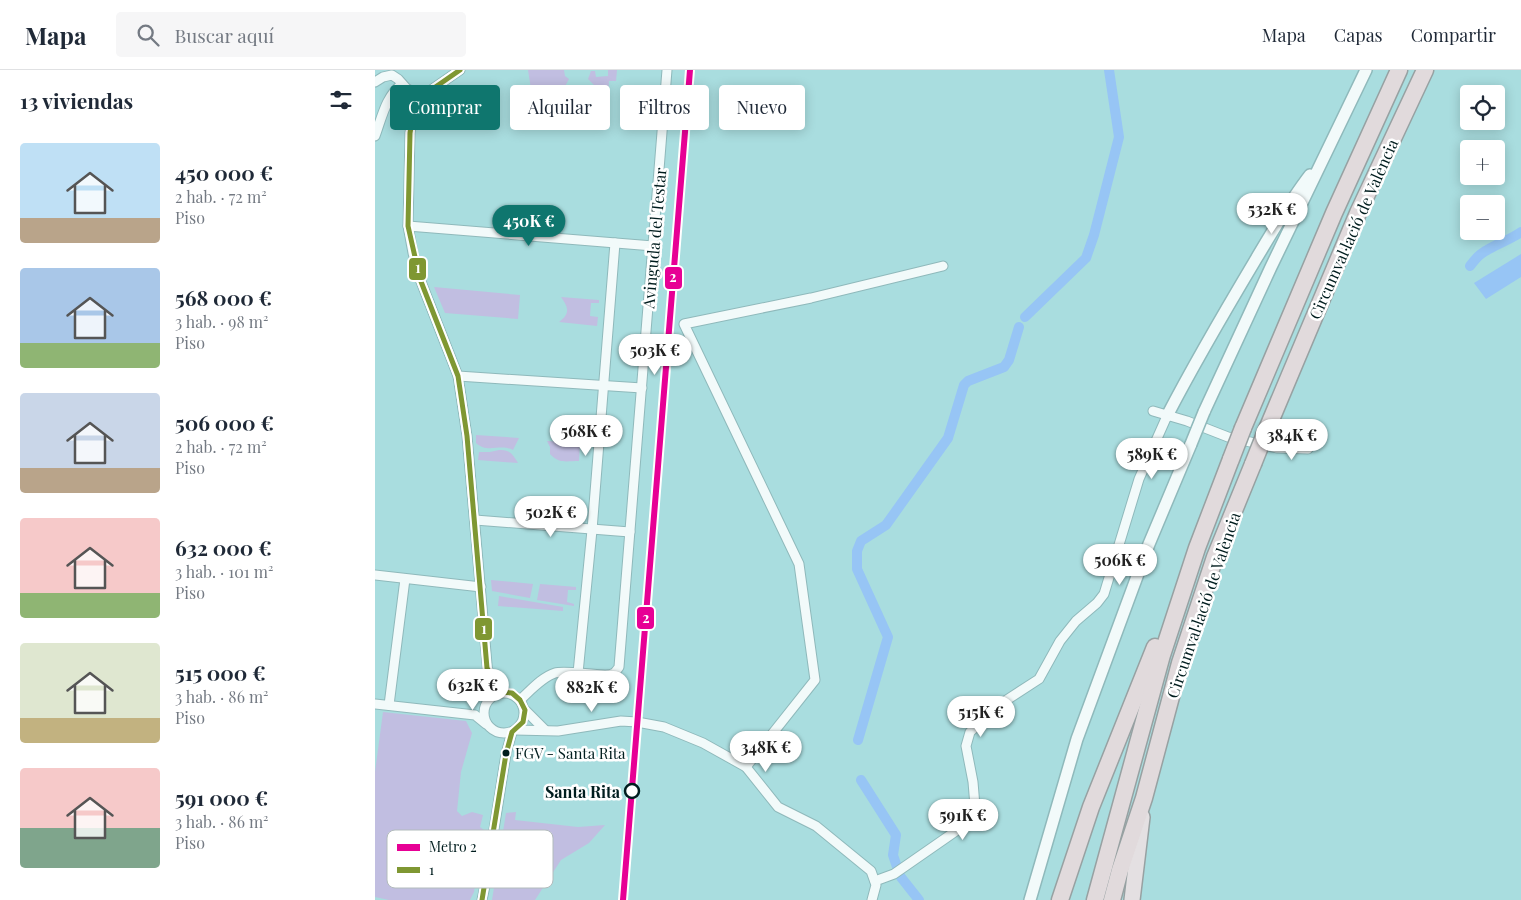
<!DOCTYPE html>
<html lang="es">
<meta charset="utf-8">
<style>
body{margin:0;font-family:"Playfair Display",serif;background:#f6f6f7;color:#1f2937;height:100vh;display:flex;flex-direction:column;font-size:19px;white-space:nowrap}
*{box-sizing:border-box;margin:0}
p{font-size:16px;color:#747a83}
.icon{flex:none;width:28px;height:28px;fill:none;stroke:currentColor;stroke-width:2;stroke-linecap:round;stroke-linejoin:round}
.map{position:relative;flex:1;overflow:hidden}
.side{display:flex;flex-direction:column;background:#fff;width:375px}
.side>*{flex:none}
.hud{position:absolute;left:15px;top:15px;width:475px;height:45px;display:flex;gap:10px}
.controls{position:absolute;left:1085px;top:15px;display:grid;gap:10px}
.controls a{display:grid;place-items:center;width:45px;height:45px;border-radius:5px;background:#fff;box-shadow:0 2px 12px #0003;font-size:25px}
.price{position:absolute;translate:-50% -42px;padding:0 11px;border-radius:18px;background:#fff;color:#222;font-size:16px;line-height:32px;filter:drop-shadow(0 1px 2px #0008)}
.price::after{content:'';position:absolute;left:50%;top:30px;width:15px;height:11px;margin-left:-8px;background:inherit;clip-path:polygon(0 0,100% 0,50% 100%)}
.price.selected{background:#0f766e;color:#fff}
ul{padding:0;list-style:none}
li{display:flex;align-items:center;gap:15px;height:125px;padding:0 20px}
li span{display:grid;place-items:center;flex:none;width:140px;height:100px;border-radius:5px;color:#555}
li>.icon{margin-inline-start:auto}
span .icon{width:60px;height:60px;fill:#fffc;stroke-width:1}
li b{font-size:21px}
h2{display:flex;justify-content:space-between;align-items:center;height:60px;padding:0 20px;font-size:21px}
.tag{padding:0 18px;border-radius:5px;background:#fff;box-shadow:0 2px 12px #0003;font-size:18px;line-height:45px}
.tag.selected{background:#0f766e;color:#fff}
header{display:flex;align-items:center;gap:30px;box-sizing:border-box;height:70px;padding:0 25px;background:#fff;border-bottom:1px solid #e0e1e3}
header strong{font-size:24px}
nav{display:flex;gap:28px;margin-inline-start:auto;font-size:18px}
.search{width:350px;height:45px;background:#f6f6f7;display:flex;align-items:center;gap:12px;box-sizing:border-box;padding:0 18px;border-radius:5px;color:#747a83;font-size:19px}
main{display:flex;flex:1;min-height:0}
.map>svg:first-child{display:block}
.green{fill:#c1bee1}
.water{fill:#97c5f5}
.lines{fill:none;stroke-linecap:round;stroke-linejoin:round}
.canal{stroke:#97c5f5;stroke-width:10}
.minor-casing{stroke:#8fb9bb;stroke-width:11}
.tertiary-casing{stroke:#8fb9bb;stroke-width:14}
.trunk-casing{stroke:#97a1a2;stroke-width:18}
.motorway-casing{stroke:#97a1a2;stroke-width:19}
.minor{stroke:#f2fafa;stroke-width:9}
.tertiary{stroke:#f2fafa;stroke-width:11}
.trunk{stroke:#e4e0e2;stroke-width:15}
.motorway{stroke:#e1dadc;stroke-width:16}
.tertiary-bridge-casing{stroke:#8fb9bb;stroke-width:14;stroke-linecap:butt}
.motorway-bridge-casing{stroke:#97a1a2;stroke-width:19;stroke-linecap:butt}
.tertiary-bridge{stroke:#f2fafa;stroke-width:11}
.motorway-bridge{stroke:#e1dadc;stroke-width:16}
.bus-1-casing{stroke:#fff;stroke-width:9}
.bus-1{stroke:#7f9732;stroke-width:5}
.metro-1-casing{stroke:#fff;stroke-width:10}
.metro-1{stroke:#e70095;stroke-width:6}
.bus-dot{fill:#001d1e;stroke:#fff;stroke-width:2}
.stop-dot{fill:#fff;stroke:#001d1e;stroke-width:2.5}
.labels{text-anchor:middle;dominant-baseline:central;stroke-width:5;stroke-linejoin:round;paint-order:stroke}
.bus-label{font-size:15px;fill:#001d1e;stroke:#fff;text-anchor:start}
.street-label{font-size:16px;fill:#001d1e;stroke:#fff}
.stop-label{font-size:16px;font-weight:bold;fill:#001d1e;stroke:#fff;text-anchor:end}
.key{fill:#fff;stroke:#b2bbbc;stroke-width:1}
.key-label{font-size:14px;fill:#001d1e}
.line-badge{stroke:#fff;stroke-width:2}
.badge-label{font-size:14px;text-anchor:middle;font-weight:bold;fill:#fff}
</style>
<header>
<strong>Mapa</strong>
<div class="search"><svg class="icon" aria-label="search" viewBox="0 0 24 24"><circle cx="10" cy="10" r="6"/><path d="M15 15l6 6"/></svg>Buscar aquí</div>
<nav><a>Mapa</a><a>Capas</a><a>Compartir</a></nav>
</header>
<main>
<section class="side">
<h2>13 viviendas<svg class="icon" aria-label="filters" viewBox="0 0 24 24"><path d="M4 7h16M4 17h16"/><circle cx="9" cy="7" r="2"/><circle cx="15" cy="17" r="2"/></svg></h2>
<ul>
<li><span style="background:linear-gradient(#bfe0f5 75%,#b9a48a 0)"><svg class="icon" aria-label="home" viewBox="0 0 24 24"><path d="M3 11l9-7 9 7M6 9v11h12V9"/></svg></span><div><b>450 000 €</b><p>2 hab. · 72 m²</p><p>Piso</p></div></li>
<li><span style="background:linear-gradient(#a9c7e8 75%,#8fb573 0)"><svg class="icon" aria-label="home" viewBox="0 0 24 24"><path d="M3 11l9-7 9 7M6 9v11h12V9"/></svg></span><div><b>568 000 €</b><p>3 hab. · 98 m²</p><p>Piso</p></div></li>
<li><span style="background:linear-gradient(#c9d6e8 75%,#b9a48a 0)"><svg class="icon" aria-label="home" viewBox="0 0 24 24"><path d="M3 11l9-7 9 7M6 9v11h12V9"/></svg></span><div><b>506 000 €</b><p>2 hab. · 72 m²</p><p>Piso</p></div></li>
<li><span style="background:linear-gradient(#f6c9c9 75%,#8fb573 0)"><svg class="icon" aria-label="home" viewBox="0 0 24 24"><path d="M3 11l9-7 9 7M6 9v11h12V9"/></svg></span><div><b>632 000 €</b><p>3 hab. · 101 m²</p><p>Piso</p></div></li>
<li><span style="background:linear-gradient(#dfe7d0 75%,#c2b280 0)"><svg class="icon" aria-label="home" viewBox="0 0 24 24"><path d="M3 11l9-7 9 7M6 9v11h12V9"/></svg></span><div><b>515 000 €</b><p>3 hab. · 86 m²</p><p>Piso</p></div></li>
<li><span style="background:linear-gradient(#f6c9c9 60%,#7fa58c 0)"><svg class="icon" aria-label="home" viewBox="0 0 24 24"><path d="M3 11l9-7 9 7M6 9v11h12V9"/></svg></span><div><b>591 000 €</b><p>3 hab. · 86 m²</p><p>Piso</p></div></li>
</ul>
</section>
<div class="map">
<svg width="1146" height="830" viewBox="0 0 1146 830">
<rect width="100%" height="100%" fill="#a9dddf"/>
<g class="green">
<polygon points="153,0 189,0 190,6 194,9 188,20 180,19 179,21 156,19"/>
<polygon points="233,0 242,0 241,11 234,11 233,25 229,25 213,9 216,1 220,1 221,7 233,6"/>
<polygon points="59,217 145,225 143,249 70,243"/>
<path d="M186,227L224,230V233H216L215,246L223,247L222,256L184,252C195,244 194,238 186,227Z"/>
<path d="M101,365L144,368L138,380C125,373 113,384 101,373Z"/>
<path d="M172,371L205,373L204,391C191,391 184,394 175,384V377Z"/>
<path d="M124,380C135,379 138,385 143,393L103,390L104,382H115Z"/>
<polygon points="116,510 158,514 155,528 117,521"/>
<polygon points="165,514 201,517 201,520 193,520 192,532 199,534 199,536 162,530"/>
<polygon points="124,526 188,537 188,541 123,536"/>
<polygon points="8,642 91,651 97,663 86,702 82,741 87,746 97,742 108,745 105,757 109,760 99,822 95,830 14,830 0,827 0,702"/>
<polygon points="141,742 140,750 203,757 230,755 214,773 186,790 160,830 117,830 131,743"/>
</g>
<polygon class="water" points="1146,184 1146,207 1111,229 1099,213"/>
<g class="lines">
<g class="canal">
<path d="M1095,196C1098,192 1102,187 1106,184C1118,175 1133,171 1146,162"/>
<polyline points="650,247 711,188 719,165 744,67 734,0"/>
<polyline points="483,670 513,567 482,499 482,481 486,471 511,455 573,368 589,315 593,311 629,297 634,290 644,257"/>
<polyline points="486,710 521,765 518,785 525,806 544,830"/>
</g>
<defs>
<g id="minor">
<polyline points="85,0 46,27 38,44 35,63 33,156 38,183 45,209 83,306 92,366 115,628"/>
<polyline points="0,12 8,7 17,5 23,9 31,18 46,27"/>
<path d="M0,66C7,47 11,26 27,14"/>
<polyline points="33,156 278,176"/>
<polyline points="83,306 267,318"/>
<polyline points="778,341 812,351 853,367 902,378 933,379"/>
<polyline points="100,450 255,462"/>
<polyline points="0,505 106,517"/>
<polyline points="113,601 126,622"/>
<polyline points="203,603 217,460 240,173"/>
<circle cx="129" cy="643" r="20"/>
<path d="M145,630C155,621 167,607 180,603C193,599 232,609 239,603C240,603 244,597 244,597L292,0"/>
<polyline points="0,634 100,645 111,654"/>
<polyline points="14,635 30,509"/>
<polyline points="150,640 170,660"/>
<polyline points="140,660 183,661 246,651 262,652 289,657 328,673 371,697 403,737 441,756 496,801 501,815 497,830"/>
<polyline points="371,697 440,610 424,494 309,254 436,228 568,196"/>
<polyline points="500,811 519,804 591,754 600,736 598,712 591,676 595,662 630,631 664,609 685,571 701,551 722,533 729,524 764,409 792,346"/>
<polyline points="107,830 110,816 131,684 137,662"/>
</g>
<g id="tertiary">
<polyline points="829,342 896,197 991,0"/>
<path d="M792,346C820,292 850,241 881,189C898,161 914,132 935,105"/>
<polyline points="655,830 702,669 774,474 816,374"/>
</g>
<polyline id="trunk" points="757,830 767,747"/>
<g id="motorway">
<polyline points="868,358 959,143 1024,0"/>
<polyline points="890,364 983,143 1050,0"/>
<polyline points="685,830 716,737 780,577"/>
<polyline points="720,830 787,585 822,478 856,389"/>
<polyline points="737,830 745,800 769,728 805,593 840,487 878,394"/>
</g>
</defs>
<use href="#minor" class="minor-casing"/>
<use href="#tertiary" class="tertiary-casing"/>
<use href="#trunk" class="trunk-casing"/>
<use href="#motorway" class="motorway-casing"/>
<use href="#minor" class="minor"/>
<use href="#tertiary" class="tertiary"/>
<use href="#trunk" class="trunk"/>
<use href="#motorway" class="motorway"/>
<defs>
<polyline id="tertiary-bridge" points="816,374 829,342"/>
<g id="motorway-bridge">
<polyline points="856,389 868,358"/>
<polyline points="878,394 890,364"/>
</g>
</defs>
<use href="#tertiary-bridge" class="tertiary-bridge-casing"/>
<use href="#motorway-bridge" class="motorway-bridge-casing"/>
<use href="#tertiary-bridge" class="tertiary-bridge"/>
<use href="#motorway-bridge" class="motorway-bridge"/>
<defs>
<polyline id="bus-1" points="85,0 46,27 38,44 35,63 33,156 45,209 83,306 92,366 112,598 126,622 137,623 145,630 150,640 148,652 137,662 131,684 107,830"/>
</defs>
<use href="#bus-1" class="bus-1-casing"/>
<use href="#bus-1" class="bus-1"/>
<defs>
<polyline id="metro-1" points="248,830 315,0"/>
</defs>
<use href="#metro-1" class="metro-1-casing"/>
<use href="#metro-1" class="metro-1"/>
</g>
<circle class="bus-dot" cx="131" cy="683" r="4.5"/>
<circle class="stop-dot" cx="257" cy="721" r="7"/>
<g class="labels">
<g class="bus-label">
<text x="140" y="683">FGV - Santa Rita</text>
</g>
<g class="street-label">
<text transform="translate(978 159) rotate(-66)">Circumval·lació de València</text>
<text transform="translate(279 168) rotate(-85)">Avinguda del Testar</text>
<text transform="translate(828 535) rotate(-71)">Circumval·lació de València</text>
</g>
<g class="stop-label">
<text x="245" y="721">Santa Rita</text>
</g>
</g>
<rect x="12" y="760" width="166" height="58" rx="8" class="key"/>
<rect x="22" y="774" width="23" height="7" fill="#e70095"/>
<rect x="22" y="797" width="23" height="6" fill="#7f9732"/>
<g class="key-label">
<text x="54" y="782">Metro 2</text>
<text x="54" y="805">1</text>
</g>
<g class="line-badge">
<rect x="33" y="187" width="19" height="24" rx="5" fill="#7f9732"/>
<rect x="289" y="196" width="19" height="24" rx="5" fill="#e70095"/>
<rect x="261" y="536" width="19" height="24" rx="5" fill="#e70095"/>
<rect x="99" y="547" width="19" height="24" rx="5" fill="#7f9732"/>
</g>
<g class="badge-label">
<text x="43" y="203">1</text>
<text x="298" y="212">2</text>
<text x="271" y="553">2</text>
<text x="109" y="564">1</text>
</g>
</svg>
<div class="controls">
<a><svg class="icon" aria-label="locate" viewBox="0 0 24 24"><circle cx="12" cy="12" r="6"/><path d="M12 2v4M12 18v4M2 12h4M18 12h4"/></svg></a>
<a>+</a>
<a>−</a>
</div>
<b class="price" style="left:897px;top:165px">532K €</b>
<b class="price selected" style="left:154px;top:177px">450K €</b>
<b class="price" style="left:280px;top:306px">503K €</b>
<b class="price" style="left:211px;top:387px">568K €</b>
<b class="price" style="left:917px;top:391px">384K €</b>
<b class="price" style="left:777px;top:410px">589K €</b>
<b class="price" style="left:176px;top:468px">502K €</b>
<b class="price" style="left:745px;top:516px">506K €</b>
<b class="price" style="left:98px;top:641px">632K €</b>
<b class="price" style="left:217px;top:643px">882K €</b>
<b class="price" style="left:606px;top:668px">515K €</b>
<b class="price" style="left:391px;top:703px">348K €</b>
<b class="price" style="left:588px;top:771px">591K €</b>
<div class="hud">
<a class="tag selected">Comprar</a>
<a class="tag">Alquilar</a>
<a class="tag">Filtros</a>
<a class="tag">Nuevo</a>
</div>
</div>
</main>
